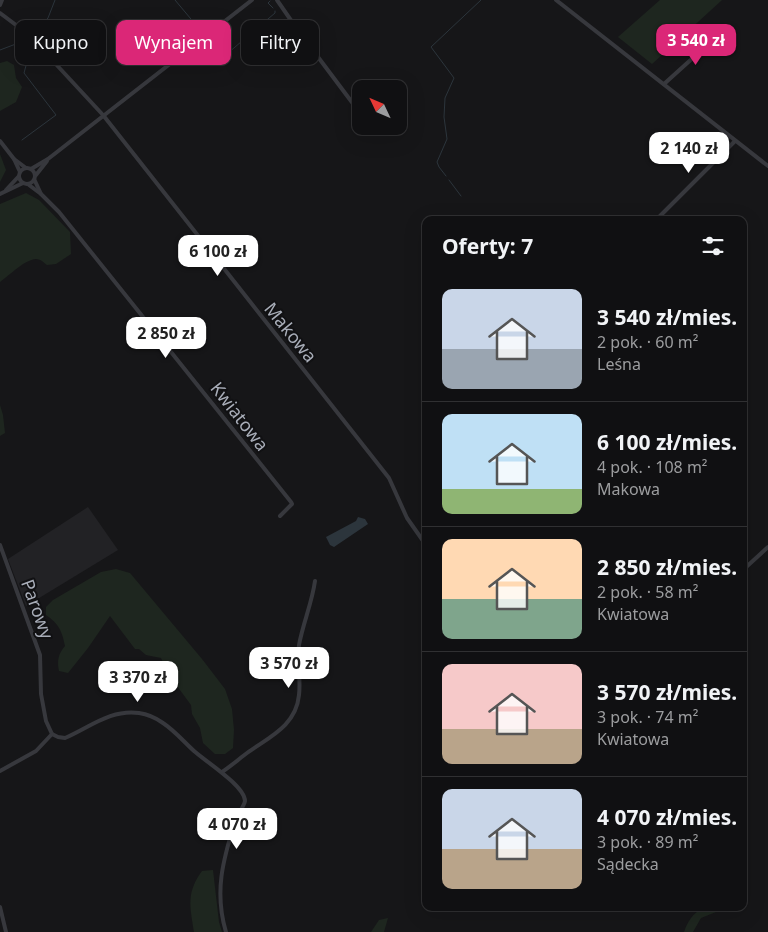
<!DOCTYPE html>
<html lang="pl">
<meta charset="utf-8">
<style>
body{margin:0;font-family:"Noto Sans",sans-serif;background:#19191b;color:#f1f3f6;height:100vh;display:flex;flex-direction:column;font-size:19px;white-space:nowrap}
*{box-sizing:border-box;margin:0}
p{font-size:16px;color:#9c9d9f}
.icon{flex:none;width:28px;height:28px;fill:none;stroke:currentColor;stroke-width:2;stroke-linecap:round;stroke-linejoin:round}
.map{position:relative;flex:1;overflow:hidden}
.side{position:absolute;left:422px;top:216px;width:325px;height:695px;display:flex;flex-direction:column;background:#101012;border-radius:10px;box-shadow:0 5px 20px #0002,0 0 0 1px #303032}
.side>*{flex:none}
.hud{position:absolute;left:15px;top:20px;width:332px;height:45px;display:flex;gap:10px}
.needle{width:32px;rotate:314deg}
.tools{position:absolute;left:352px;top:80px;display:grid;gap:10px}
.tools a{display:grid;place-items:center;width:55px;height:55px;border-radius:10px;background:#101012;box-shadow:0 5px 20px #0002,0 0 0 1px #303032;font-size:25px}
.price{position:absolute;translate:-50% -42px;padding:0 11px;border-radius:10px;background:#fff;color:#222;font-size:16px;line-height:32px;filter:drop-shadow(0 1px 2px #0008)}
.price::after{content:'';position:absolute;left:50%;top:30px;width:15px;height:11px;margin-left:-8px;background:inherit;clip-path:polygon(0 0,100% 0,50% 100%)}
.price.on{background:#db2777;color:#fff}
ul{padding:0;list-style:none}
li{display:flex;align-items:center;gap:15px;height:125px;padding:0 20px}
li+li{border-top:1px solid #303032}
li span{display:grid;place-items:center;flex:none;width:140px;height:100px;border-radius:10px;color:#555}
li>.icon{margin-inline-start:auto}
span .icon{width:60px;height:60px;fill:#fffc;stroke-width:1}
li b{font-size:21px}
h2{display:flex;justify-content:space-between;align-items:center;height:60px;padding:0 20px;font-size:21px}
.chip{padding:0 18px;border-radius:10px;background:#101012;box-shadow:0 5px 20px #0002,0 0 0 1px #303032;font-size:18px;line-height:45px}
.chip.on{background:#db2777;color:#fff}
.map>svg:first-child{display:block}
.built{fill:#222225}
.green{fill:#1e261f}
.water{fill:#2c353c}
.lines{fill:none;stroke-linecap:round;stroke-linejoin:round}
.stream{stroke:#2c353c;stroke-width:1}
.minor{stroke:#37383d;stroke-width:4}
.labels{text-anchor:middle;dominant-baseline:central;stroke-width:4;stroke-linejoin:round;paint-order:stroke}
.street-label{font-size:18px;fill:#a8adb8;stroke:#111113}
</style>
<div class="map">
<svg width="768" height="932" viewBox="0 0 768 932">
<rect width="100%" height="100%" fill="#161618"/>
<polygon class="built" points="88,507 118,550 26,606 8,559"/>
<g class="green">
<polygon points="660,0 722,0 652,64 618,37"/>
<polygon points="7,61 14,65 16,78 22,87 16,102 0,111 0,63"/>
<polygon points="0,154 6,170 0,182"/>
<path d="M26,193L39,200L70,232L71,254L56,264L47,265C44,263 41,259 36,259C24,260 10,275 0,282V204Z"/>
<polygon points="0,405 3,415 5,433 0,436"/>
<path d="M116,569L130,573L202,659L225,689L232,709L234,730L233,748L225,754H215L203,743L200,728L192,714L191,705L169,675L161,658L146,655L139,649H135L110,616L88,648L68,673L59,671C57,661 58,654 65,646C62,631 59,624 46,615V607L53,600L101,572Z"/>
<path d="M213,870L219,922L222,932H194C190,906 186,893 202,871Z"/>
<path d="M703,908H712L716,912L701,918L693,932H684C688,921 692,914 703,908Z"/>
<polygon points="388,918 384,932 371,932 379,920"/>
</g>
<polygon class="water" points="358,517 365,519 368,524 334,547 330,545 326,537 356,521"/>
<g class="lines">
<g class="stream">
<polyline points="175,0 201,31"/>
<polyline points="270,1 268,3 273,8"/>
<polyline points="33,36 48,18 55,0"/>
<polyline points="212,40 220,43 228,53 275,13 275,11"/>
<polyline points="0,50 29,39"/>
<polyline points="22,140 56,115 24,73 31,47 26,40"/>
<polyline points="446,176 439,167 437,162 447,139 444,117 445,98 454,78 431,47 481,0"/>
<polyline points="449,180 461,196"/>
</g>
<g class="minor">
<polyline points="277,0 297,29 354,105"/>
<polyline points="556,0 768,166"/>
<polyline points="0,5 2,0"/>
<polyline points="0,13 28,34 103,115 389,478 407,518 426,545"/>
<polyline points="664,84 716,37"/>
<polyline points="0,141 14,159 26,168"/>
<polyline points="14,159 20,172"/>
<circle cx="27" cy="176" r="8"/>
<polyline points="31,169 48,159 252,0"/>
<polyline points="36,175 47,161"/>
<polyline points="35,181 41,194 59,212 291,502 292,504 280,516"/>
<polyline points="29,185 41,194"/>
<polyline points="6,190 19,176"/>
<polyline points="0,194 23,183"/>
<polyline points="656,220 735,141"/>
<path d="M0,545L40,655L41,694L46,721L52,734L58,737L65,738C90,727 111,709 139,713C147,714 156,718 163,723C175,731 184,742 194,751C205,761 245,786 245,801C244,807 237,814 235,821C223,860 214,892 226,932"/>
<polyline points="744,569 768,547"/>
<polyline points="0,771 36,751 52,734"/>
<path d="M222,772C231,766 239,759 247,753C269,737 296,726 299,695C301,679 297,662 299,645C303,623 312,603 315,581"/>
<polyline points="0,907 6,932"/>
</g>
</g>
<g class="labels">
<g class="street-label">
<text transform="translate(291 332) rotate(51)">Makowa</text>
<text transform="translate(240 416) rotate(52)">Kwiatowa</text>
<text transform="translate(38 609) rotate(70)">Parowy</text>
</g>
</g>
</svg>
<div class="tools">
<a><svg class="needle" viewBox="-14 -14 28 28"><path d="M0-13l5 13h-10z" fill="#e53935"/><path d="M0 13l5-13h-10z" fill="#9c9d9f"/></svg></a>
</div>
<b class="price on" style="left:696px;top:66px">3 540 zł</b>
<b class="price" style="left:689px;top:174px">2 140 zł</b>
<b class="price" style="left:218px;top:277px">6 100 zł</b>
<b class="price" style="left:166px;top:359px">2 850 zł</b>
<b class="price" style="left:289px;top:689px">3 570 zł</b>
<b class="price" style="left:138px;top:703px">3 370 zł</b>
<b class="price" style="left:237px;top:850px">4 070 zł</b>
<div class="hud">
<a class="chip">Kupno</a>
<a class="chip on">Wynajem</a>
<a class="chip">Filtry</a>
</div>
<section class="side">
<h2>Oferty: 7<svg class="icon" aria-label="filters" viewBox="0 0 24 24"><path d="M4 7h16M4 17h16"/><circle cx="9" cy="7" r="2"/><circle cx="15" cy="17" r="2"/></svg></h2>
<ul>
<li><span style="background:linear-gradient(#c9d6e8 60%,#9aa5b1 0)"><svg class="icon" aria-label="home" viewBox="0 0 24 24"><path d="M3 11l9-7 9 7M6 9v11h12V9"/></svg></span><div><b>3 540 zł/mies.</b><p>2 pok. · 60 m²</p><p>Leśna</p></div></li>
<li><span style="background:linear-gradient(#bfe0f5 75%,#8fb573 0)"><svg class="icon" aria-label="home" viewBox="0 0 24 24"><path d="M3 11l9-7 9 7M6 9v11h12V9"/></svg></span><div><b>6 100 zł/mies.</b><p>4 pok. · 108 m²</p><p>Makowa</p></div></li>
<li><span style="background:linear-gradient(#ffd9b3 60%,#7fa58c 0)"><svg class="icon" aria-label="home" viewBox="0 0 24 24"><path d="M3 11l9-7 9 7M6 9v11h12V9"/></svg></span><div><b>2 850 zł/mies.</b><p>2 pok. · 58 m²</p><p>Kwiatowa</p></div></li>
<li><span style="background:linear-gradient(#f6c9c9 65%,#b9a48a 0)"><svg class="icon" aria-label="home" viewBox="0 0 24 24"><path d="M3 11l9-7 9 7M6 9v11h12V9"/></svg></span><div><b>3 570 zł/mies.</b><p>3 pok. · 74 m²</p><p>Kwiatowa</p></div></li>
<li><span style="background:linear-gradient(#c9d6e8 60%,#b9a48a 0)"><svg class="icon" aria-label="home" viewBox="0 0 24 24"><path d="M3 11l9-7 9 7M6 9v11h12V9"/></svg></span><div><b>4 070 zł/mies.</b><p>3 pok. · 89 m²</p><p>Sądecka</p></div></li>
</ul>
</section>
</div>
